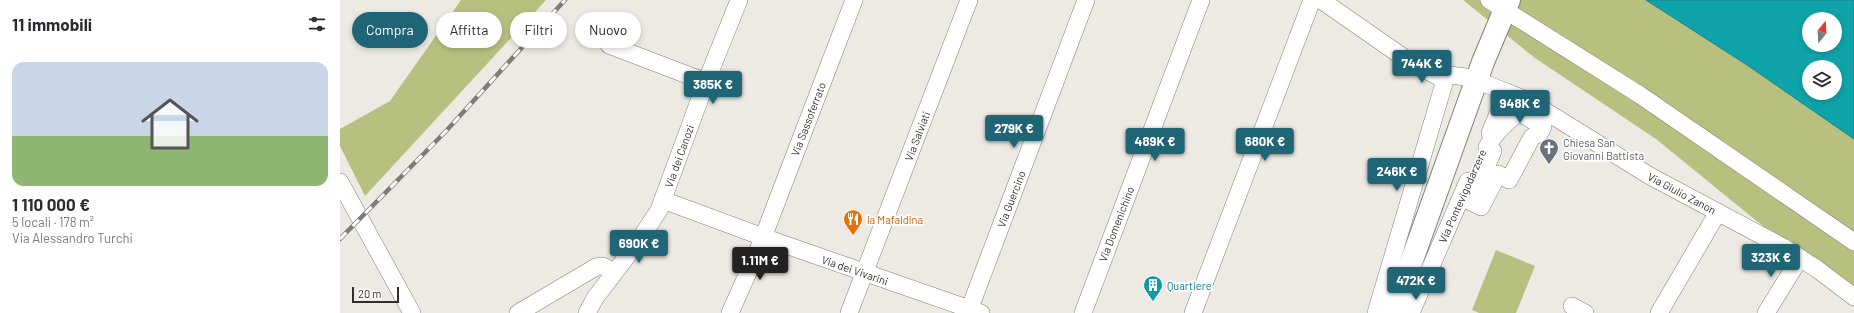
<!DOCTYPE html>
<html lang="it">
<meta charset="utf-8">
<style>
body{margin:0;font-family:Barlow,sans-serif;background:#f2f2f3;color:#2b2b33;height:100vh;display:flex;flex-direction:column;font-size:15px;white-space:nowrap}
*{box-sizing:border-box;margin:0}
p{font-size:13px;color:#7c7c81}
.icon{flex:none;width:22px;height:22px;fill:none;stroke:currentColor;stroke-width:2;stroke-linecap:round;stroke-linejoin:round}
.map{position:relative;flex:1;overflow:hidden}
.panel{display:flex;flex-direction:column;background:#fff;width:340px}
.panel>*{flex:none}
.banner{position:absolute;left:12px;top:12px;width:380px;height:36px;display:flex;gap:8px}
.needle{width:26px;rotate:18deg}
.controls{position:absolute;left:1462px;top:12px;display:grid;gap:8px}
.controls a{display:grid;place-items:center;width:40px;height:40px;border-radius:50%;background:#fff;box-shadow:0 2px 6px #0003;font-size:20px}
.scale{position:absolute;left:12px;bottom:10px;width:47px;box-sizing:border-box;padding-left:4px;border:2px solid #302f2c;border-top:0;font-size:11px;line-height:14px;white-space:nowrap;color:#302f2c;-webkit-text-stroke:3px #fff;paint-order:stroke}
.price{position:absolute;translate:-50% -34px;padding:0 9px;border-radius:4px;background:#206576;color:#fff;font-size:13px;line-height:26px;filter:drop-shadow(0 1px 2px #0008)}
.price::after{content:'';position:absolute;left:50%;top:24px;width:12px;height:9px;margin-left:-6px;background:inherit;clip-path:polygon(0 0,100% 0,50% 100%)}
.price.active{background:#222;color:#fff}
ul{padding:0;list-style:none}
li{display:grid;align-content:center;gap:8px;height:212px;padding:0 12px}
li span{display:grid;place-items:center;height:124px;border-radius:12px;color:#555}
li>.icon{margin-inline-start:auto}
span .icon{width:72px;height:72px;fill:#fffc;stroke-width:1}
li b{font-size:17px}
h2{display:flex;justify-content:space-between;align-items:center;height:48px;padding:0 12px;font-size:17px}
.pill{padding:0 14px;border-radius:18px;background:#fff;box-shadow:0 2px 6px #0003;font-size:14px;line-height:36px}
.pill.active{background:#206576;color:#fff}
main{display:flex;flex:1;min-height:0}
.map>svg:first-child{display:block}
.green{fill:#b8c080}
.water{fill:#0fa4aa;stroke:#198184;fill-rule:evenodd}
.lines{fill:none;stroke-linecap:round;stroke-linejoin:round}
.minor-casing{stroke:#837f7a;stroke-width:18}
.major-casing{stroke:#837f7a;stroke-width:24}
.minor{stroke:#fff;stroke-width:17}
.major{stroke:#fff;stroke-width:22}
.rail-casing{stroke:#7e7c78;stroke-width:4.5}
.rail{stroke:#fff;stroke-width:3;stroke-dasharray:9;stroke-linecap:butt}
.labels{text-anchor:middle;dominant-baseline:central;stroke-width:3.5;stroke-linejoin:round;paint-order:stroke}
.street-label{font-size:11px;fill:#302f2c;stroke:#fff}
.worship-label{font-size:11px;fill:#5b616d;stroke:#fff;text-anchor:start}
.food-label{font-size:11px;fill:#c56008;stroke:#fff;text-anchor:start}
.culture-label{font-size:11px;fill:#0d838f;stroke:#fff;text-anchor:start}
</style>
<main>
<section class="panel">
<h2>11 immobili<svg class="icon" aria-label="filters" viewBox="0 0 24 24"><path d="M4 7h16M4 17h16"/><circle cx="9" cy="7" r="2"/><circle cx="15" cy="17" r="2"/></svg></h2>
<ul>
<li><span style="background:linear-gradient(#c9d6e8 60%,#8fb573 0)"><svg class="icon" aria-label="home" viewBox="0 0 24 24"><path d="M3 11l9-7 9 7M6 9v11h12V9"/></svg></span><div><b>1 110 000 €</b><p>5 locali · 178 m²</p><p>Via Alessandro Turchi</p></div></li>
</ul>
</section>
<div class="map">
<svg width="1514" height="313" viewBox="0 0 1514 313">
<rect width="100%" height="100%" fill="#ede9e3"/>
<g class="green">
<polygon points="121,0 206,0 25,196 0,146 0,129 50,101"/>
<polygon points="1123,0 1306,0 1407,65 1514,139 1514,294 1473,267 1316,139 1195,58"/>
<polygon points="1156,250 1195,266 1176,313 1139,313 1132,310"/>
</g>
<path class="water" d="M1306,0H1514V139L1407,65ZM1469,19H1495V45H1469ZM1469,67H1495V93H1469Z"/>
<g class="lines">
<defs>
<g id="minor">
<polyline points="981,0 1073,64 1105,80"/>
<polyline points="1149,0 1300,95 1514,242"/>
<polyline points="269,45 366,82"/>
<polyline points="1146,84 1189,101 1310,176 1443,247 1477,269 1514,297"/>
<path d="M1179,112L1203,127L1199,134L1192,137L1169,180L1158,174L1141,207L1131,202L1153,151L1147,147C1157,130 1164,125 1179,112Z"/>
<polyline points="1150,133 1167,92"/>
<polyline points="0,182 72,313"/>
<polyline points="323,200 423,237 641,313"/>
<polyline points="1232,306 1245,313"/>
<path d="M178,313L256,267C264,264 267,268 273,273"/>
<polyline points="247,313 255,298 298,242 319,210 366,82 399,0"/>
<polyline points="390,313 419,248 514,0"/>
<polyline points="509,313 629,0"/>
<polyline points="628,313 746,0"/>
<polyline points="743,313 861,0"/>
<polyline points="853,313 972,0"/>
<polyline points="1036,313 1105,80 1110,75 1126,77"/>
<polyline points="1071,313 1128,181"/>
<polyline points="1319,313 1378,212"/>
<polyline points="1426,313 1460,258"/>
</g>
<polyline id="major" points="1053,313 1143,62 1169,0"/>
</defs>
<use href="#minor" class="minor-casing"/>
<use href="#major" class="major-casing"/>
<use href="#minor" class="minor"/>
<use href="#major" class="major"/>
<defs>
<polyline id="rail" points="0,239 107,130 225,0"/>
</defs>
<use href="#rail" class="rail-casing"/>
<use href="#rail" class="rail"/>
</g>
<defs>
<symbol id="church-pin" viewBox="-11 -11 22 30"><path d="M0 17L-7.5 6A9.5 9.5 0 1 1 7.5 6Z" fill="#6b7280" stroke="#fff"/><path d="M-1.2-6h2.4v3.5h3.3v2.4h-3.3V6h-2.4V-.1h-3.3v-2.4h3.3Z" fill="#fff"/></symbol>
<symbol id="restaurant-pin" viewBox="-11 -11 22 30"><path d="M0 17L-7.5 6A9.5 9.5 0 1 1 7.5 6Z" fill="#e8710a" stroke="#fff"/><path d="M-5-6h1v4h1v-4h1v4h1v-4h1v5L-1.5 .5V6h-2V.5L-5-1ZM5-6V6H3V1.5H1.5Q1.5-4 5-6Z" fill="#fff"/></symbol>
<symbol id="building-pin" viewBox="-11 -11 22 30"><path d="M0 17L-7.5 6A9.5 9.5 0 1 1 7.5 6Z" fill="#0f9aa8" stroke="#fff"/><path d="M-4-6H4V6H1V3H-1V6H-4ZM-2.5-4.3h1.7v1.8h-1.7ZM.8-4.3h1.7v1.8H.8ZM-2.5-1h1.7V.8h-1.7ZM.8-1h1.7V.8H.8Z" fill="#fff"/></symbol>
</defs>
<g fill-rule="evenodd">
<use href="#church-pin" x="1198" y="137" width="22" height="30"/>
<use href="#restaurant-pin" x="502" y="208" width="22" height="30"/>
<use href="#building-pin" x="802" y="274" width="22" height="30"/>
</g>
<g class="labels">
<g class="street-label">
<text transform="translate(468 119) rotate(-69)">Via Sassoferrato</text>
<text transform="translate(577 136) rotate(-69)">Via Salviati</text>
<text transform="translate(339 156) rotate(-70)">Via dei Canozi</text>
<text transform="translate(1342 193) rotate(28)">Via Giulio Zanon</text>
<text transform="translate(1122 196) rotate(-66)">Via Pontevigodarzere</text>
<text transform="translate(671 199) rotate(-69)">Via Guercino</text>
<text transform="translate(776 224) rotate(-69)">Via Domenichino</text>
<text transform="translate(515 270) rotate(19)">Via dei Vivarini</text>
</g>
<g class="worship-label">
<text x="1223" y="142">Chiesa San<tspan x="1223" dy="13">Giovanni Battista</tspan></text>
</g>
<g class="food-label">
<text x="527" y="219">la Mafaldina</text>
</g>
<g class="culture-label">
<text x="827" y="285">Quartiere</text>
</g>
</g>
</svg>
<div class="controls">
<a><svg class="needle" viewBox="-14 -14 28 28"><path d="M0-13l5 13h-10z" fill="#e53935"/><path d="M0 13l5-13h-10z" fill="#7c7c81"/></svg></a>
<a><svg class="icon" aria-label="layers" viewBox="0 0 24 24"><path d="M12 4l9 5-9 5-9-5zM3 14l9 5 9-5"/></svg></a>
</div>
<div class="scale">20 m</div>
<b class="price" style="left:1082px;top:84px">744K €</b>
<b class="price" style="left:373px;top:105px">385K €</b>
<b class="price" style="left:1180px;top:124px">948K €</b>
<b class="price" style="left:674px;top:149px">279K €</b>
<b class="price" style="left:815px;top:162px">489K €</b>
<b class="price" style="left:925px;top:162px">680K €</b>
<b class="price" style="left:1057px;top:192px">246K €</b>
<b class="price" style="left:299px;top:264px">690K €</b>
<b class="price" style="left:1431px;top:278px">323K €</b>
<b class="price active" style="left:420px;top:281px">1.11M €</b>
<b class="price" style="left:1076px;top:301px">472K €</b>
<div class="banner">
<a class="pill active">Compra</a>
<a class="pill">Affitta</a>
<a class="pill">Filtri</a>
<a class="pill">Nuovo</a>
</div>
</div>
</main>
